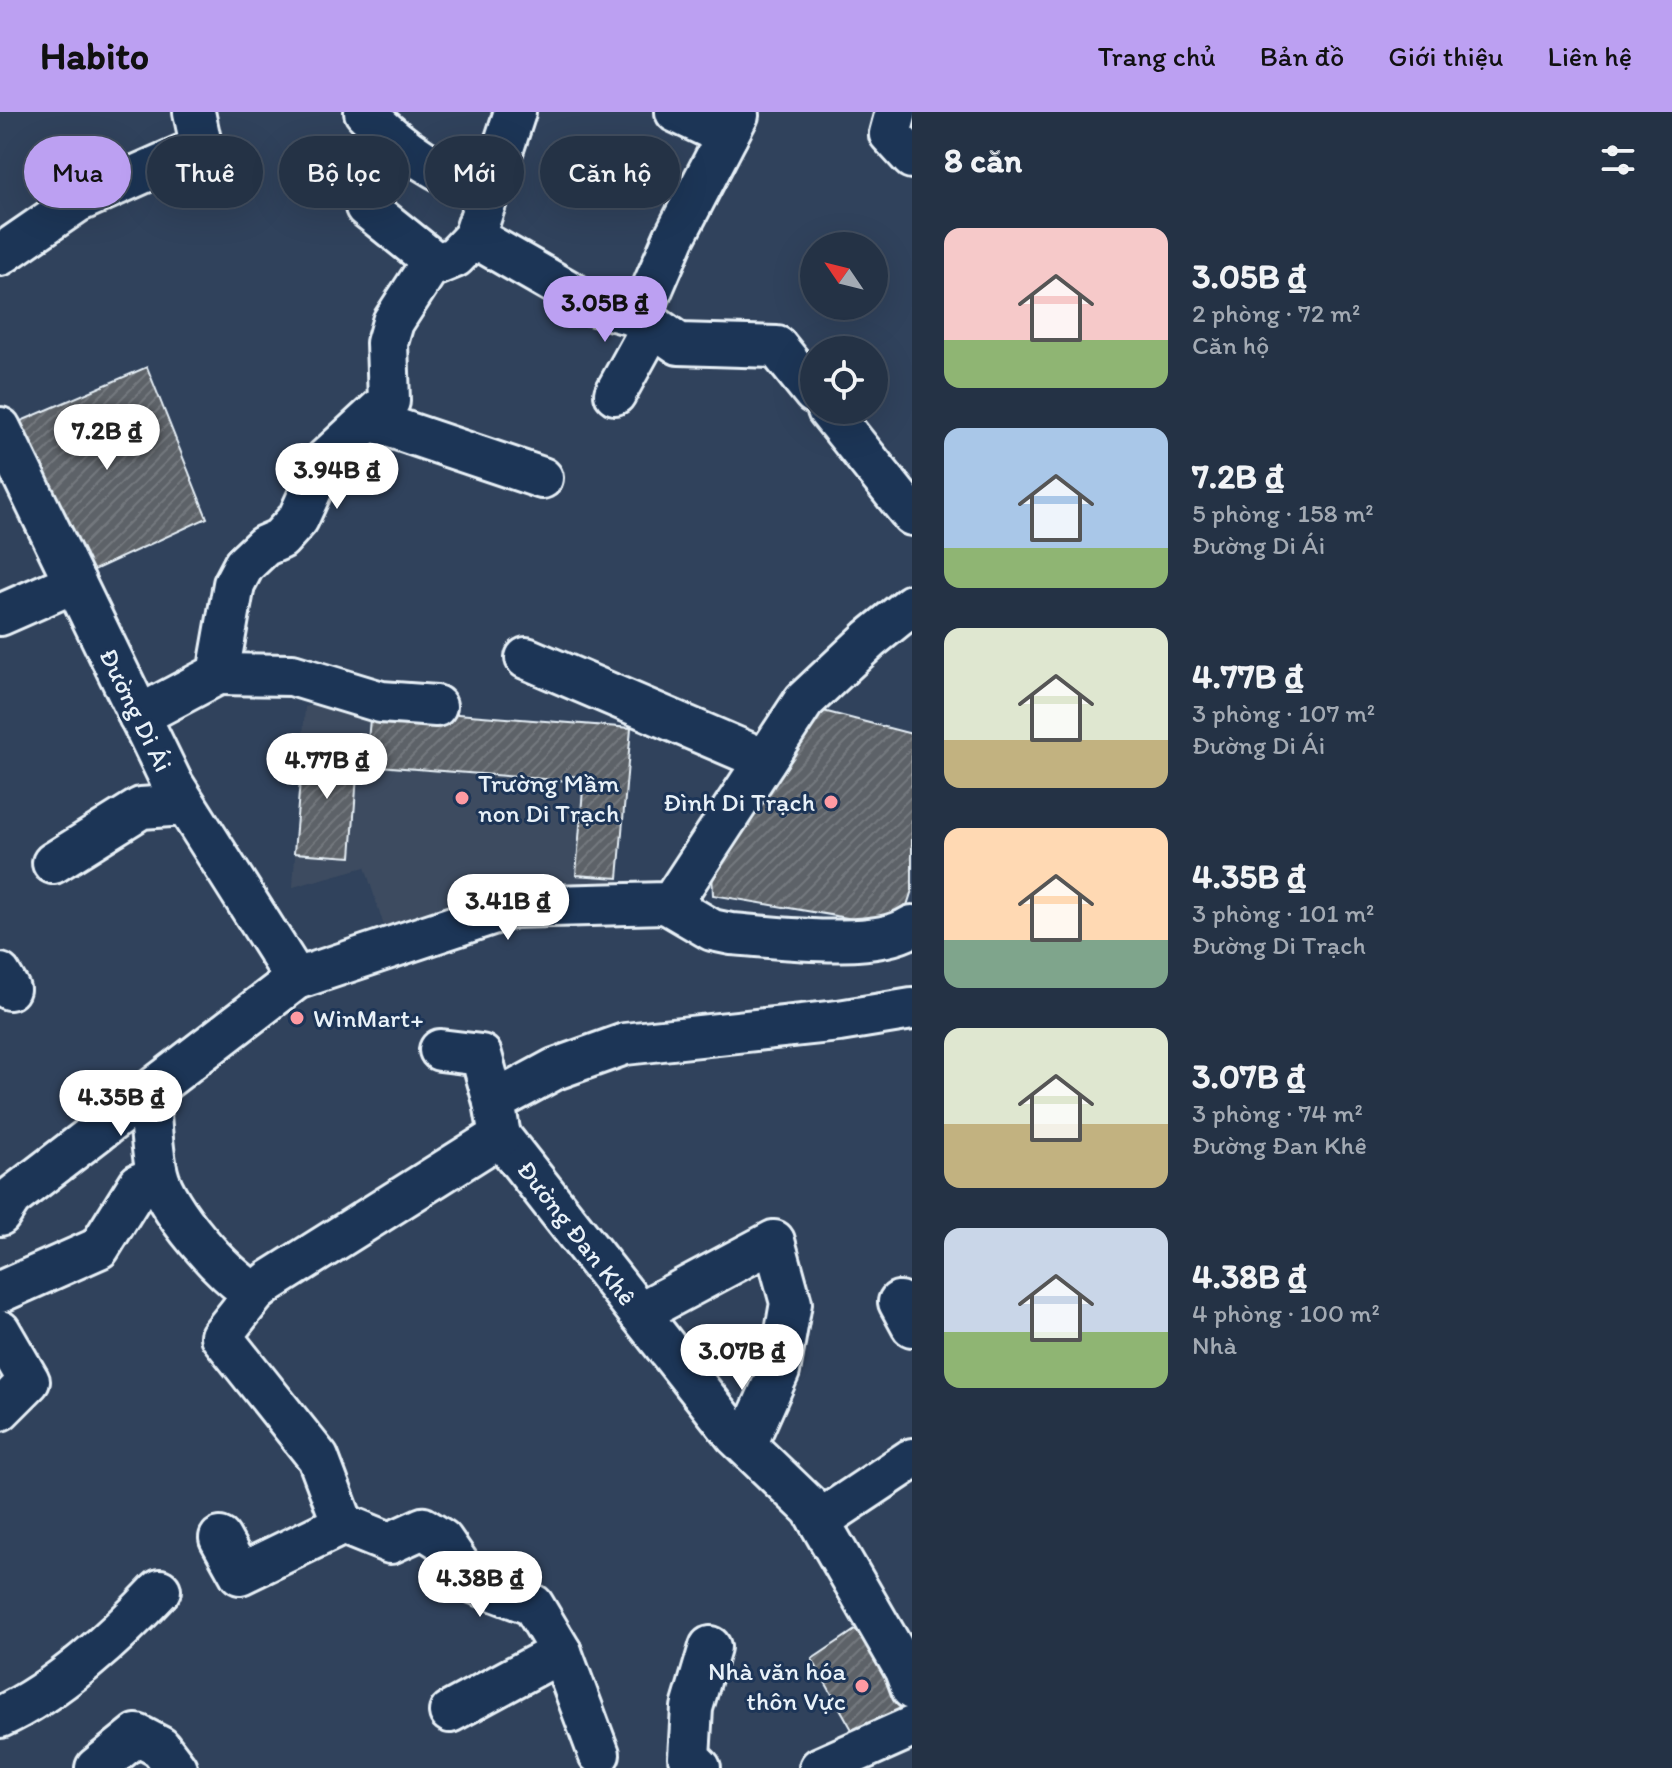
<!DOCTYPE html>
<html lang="vi">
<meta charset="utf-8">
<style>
body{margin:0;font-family:Itim,sans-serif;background:#2c3a4c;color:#f1f3f6;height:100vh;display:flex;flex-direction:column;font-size:30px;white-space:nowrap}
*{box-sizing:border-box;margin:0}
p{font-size:26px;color:#a3aab3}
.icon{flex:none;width:44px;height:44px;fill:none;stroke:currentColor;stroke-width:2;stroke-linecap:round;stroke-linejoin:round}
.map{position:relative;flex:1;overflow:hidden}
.details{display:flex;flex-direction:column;background:#243245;width:760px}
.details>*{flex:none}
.top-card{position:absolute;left:24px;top:24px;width:760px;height:72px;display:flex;gap:16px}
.needle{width:52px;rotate:305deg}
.fabs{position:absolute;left:800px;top:120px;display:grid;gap:16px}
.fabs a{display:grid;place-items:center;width:88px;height:88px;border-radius:50%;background:#243245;box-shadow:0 8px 32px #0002,0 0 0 2px #414d5e;font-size:40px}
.price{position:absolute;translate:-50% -68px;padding:0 18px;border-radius:28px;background:#fff;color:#222;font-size:26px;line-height:52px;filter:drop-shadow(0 2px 4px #0008)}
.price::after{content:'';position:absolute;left:50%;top:48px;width:24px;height:18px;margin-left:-12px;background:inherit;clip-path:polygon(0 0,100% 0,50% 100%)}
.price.active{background:#bca0f2;color:#111}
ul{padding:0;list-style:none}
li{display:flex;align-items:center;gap:24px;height:200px;padding:0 32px}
li span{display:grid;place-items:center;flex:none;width:224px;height:160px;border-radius:16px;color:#555}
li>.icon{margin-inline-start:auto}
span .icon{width:96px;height:96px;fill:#fffc;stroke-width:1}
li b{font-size:34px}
h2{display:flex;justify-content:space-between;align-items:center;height:96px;padding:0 32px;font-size:34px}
.chip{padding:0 28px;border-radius:36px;background:#243245;box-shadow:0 8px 32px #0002,0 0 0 2px #414d5e;font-size:28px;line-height:72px}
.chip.active{background:#bca0f2;color:#111}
header{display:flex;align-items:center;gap:48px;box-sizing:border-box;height:112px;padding:0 40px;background:#bca0f2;color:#111}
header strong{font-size:38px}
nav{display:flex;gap:44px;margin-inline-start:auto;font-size:28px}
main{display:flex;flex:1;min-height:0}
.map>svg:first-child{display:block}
.built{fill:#3e4c60}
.building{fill:url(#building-hatch);stroke:#e8f1f8;stroke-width:2}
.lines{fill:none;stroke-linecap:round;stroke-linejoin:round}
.minor-casing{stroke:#e8f1f8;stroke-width:46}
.minor{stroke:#1d3557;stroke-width:40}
.poi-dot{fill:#ff9aa2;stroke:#1d3557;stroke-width:3}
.labels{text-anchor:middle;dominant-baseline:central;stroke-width:6;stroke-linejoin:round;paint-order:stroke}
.street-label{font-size:26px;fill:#e8f1f8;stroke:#1d3557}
.poi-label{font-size:26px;fill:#e8f1f8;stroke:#1d3557;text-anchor:start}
</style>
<header>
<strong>Habito</strong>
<nav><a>Trang chủ</a><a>Bản đồ</a><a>Giới thiệu</a><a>Liên hệ</a></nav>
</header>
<main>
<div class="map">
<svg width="912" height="1656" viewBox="0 0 912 1656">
<defs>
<pattern id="building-hatch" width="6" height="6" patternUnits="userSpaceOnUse" patternTransform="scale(2)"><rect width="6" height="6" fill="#5d6268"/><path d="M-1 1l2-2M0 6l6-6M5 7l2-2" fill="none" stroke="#74797e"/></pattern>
</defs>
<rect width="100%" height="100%" fill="#30425c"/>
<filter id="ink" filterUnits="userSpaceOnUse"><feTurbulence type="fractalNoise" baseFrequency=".0125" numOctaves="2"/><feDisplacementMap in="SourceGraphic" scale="16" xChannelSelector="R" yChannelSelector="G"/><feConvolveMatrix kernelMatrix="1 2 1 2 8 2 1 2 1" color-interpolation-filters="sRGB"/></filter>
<g filter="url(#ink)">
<polygon class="built" points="344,586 371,595 631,616 618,781 386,820 365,755 293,775 305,595"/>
<g class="building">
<polygon points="147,255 207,406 79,465 0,318"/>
<polygon points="804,594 912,622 912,778 900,815 713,783 712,759"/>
<polygon points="371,595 631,616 618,766 576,763 584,665 570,664 569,669 366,653"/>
<polygon points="303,632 359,636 351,745 294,741"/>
<polygon points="864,1512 912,1602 859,1630 812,1547"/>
</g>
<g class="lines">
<defs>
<g id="minor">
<path d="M365,0C402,39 439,61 488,81"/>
<polyline points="515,0 474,125 591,192 640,205"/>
<polyline points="676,0 727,24"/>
<polyline points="896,0 890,22 912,46"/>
<polyline points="738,3 674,126 640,205 679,232 777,235 814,281"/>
<polyline points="366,95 437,152"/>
<polyline points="0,143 77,90 190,40 200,28 194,0"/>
<polyline points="615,282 653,213"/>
<polyline points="828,298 912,403"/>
<polyline points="370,308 542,366"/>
<polyline points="0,316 172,671 296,867"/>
<polyline points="0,503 75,470"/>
<polyline points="526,546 765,648"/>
<polyline points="218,562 292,563 381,590 436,594"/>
<polyline points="139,604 218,562 234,472 244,453 264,434 280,427 298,407 325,348 389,289 387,231 393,210 428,156 455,145 474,125"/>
<polyline points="53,751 141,696 185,693"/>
<path d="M666,791L712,818L731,822C777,825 875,839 912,814"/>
<polyline points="0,862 9,877"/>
<polyline points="440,938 481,943 494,990"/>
<path d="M148,980C151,1007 151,1035 157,1061C164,1095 225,1166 255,1181"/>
<polyline points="500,1024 735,1323 812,1397 905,1558 912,1577"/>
<polyline points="500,1024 494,990 555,957 625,932 839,909 912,897"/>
<polyline points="0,1103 11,1086 296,867 513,795 666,791 674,787 804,589 870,527 912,493"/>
<polyline points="0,1180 99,1136 139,1072 157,1065"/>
<polyline points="899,1190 912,1214"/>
<polyline points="639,1201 774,1129 791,1191 779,1259 746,1333"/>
<polyline points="0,1219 29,1269 0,1298"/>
<polyline points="819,1409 912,1347"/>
<polyline points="343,1412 390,1431 423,1416 442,1428 470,1469 533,1493 561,1540 599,1642"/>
<polyline points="220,1426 240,1462 343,1412 318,1346 221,1224 255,1181 270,1169 500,1024"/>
<polyline points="450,1600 561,1540"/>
<path d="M0,1605C57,1579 117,1524 160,1478"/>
<polyline points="96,1656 137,1623 160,1635 176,1656"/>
<polyline points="700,1656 689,1645 692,1596 710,1535"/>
<polyline points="820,1656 912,1615"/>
</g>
</defs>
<use href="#minor" class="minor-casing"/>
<use href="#minor" class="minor"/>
</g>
</g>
<g class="poi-dot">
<circle cx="462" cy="686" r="8"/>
<circle cx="831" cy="690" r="8"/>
<circle cx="297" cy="906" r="8"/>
<circle cx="862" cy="1574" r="8"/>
</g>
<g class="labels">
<g class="street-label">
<text transform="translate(136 598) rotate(64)">Đường Di Ái</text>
<text transform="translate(577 1121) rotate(52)">Đường Đan Khê</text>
</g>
<g class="poi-label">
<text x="478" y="671">Trường Mầm<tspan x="478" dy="30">non Di Trạch</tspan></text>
<text x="815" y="690" text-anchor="end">Đình Di Trạch</text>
<text x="313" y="906">WinMart+</text>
<text x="846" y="1559" text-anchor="end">Nhà văn hóa<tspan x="846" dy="30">thôn Vực</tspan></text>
</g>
</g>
</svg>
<div class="fabs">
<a><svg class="needle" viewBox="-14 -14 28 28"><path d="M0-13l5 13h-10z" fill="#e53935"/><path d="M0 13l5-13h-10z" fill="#a3aab3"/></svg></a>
<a><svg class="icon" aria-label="locate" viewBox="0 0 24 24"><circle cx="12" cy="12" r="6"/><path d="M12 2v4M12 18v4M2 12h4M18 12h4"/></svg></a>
</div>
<b class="price active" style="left:605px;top:232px">3.05B ₫</b>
<b class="price" style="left:107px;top:360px">7.2B ₫</b>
<b class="price" style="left:337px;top:399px">3.94B ₫</b>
<b class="price" style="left:327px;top:689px">4.77B ₫</b>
<b class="price" style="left:508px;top:830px">3.41B ₫</b>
<b class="price" style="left:121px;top:1026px">4.35B ₫</b>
<b class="price" style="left:742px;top:1280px">3.07B ₫</b>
<b class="price" style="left:480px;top:1507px">4.38B ₫</b>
<div class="top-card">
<a class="chip active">Mua</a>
<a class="chip">Thuê</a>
<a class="chip">Bộ lọc</a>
<a class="chip">Mới</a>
<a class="chip">Căn hộ</a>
</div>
</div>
<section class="details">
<h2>8 căn<svg class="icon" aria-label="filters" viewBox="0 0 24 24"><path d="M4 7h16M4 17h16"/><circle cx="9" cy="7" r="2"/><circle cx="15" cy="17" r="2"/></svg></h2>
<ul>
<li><span style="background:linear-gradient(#f6c9c9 70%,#8fb573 0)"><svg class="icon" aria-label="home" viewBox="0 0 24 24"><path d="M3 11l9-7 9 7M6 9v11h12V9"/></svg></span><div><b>3.05B ₫</b><p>2 phòng · 72 m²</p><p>Căn hộ</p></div></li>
<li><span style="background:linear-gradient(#a9c7e8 75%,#8fb573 0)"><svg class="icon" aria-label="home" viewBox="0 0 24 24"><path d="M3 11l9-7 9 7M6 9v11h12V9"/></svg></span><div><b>7.2B ₫</b><p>5 phòng · 158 m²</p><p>Đường Di Ái</p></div></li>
<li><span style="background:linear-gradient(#dfe7d0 70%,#c2b280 0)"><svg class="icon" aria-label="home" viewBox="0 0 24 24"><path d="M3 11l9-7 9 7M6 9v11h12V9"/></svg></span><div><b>4.77B ₫</b><p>3 phòng · 107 m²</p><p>Đường Di Ái</p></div></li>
<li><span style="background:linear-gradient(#ffd9b3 70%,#7fa58c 0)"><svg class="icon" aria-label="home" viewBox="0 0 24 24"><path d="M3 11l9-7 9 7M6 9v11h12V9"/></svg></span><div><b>4.35B ₫</b><p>3 phòng · 101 m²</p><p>Đường Di Trạch</p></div></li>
<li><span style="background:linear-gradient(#dfe7d0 60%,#c2b280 0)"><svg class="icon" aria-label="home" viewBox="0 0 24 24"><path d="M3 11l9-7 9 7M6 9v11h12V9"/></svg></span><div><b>3.07B ₫</b><p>3 phòng · 74 m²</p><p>Đường Đan Khê</p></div></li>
<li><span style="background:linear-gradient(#c9d6e8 65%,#8fb573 0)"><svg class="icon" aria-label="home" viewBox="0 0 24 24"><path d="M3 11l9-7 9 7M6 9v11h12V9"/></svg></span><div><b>4.38B ₫</b><p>4 phòng · 100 m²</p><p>Nhà</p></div></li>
</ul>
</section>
</main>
